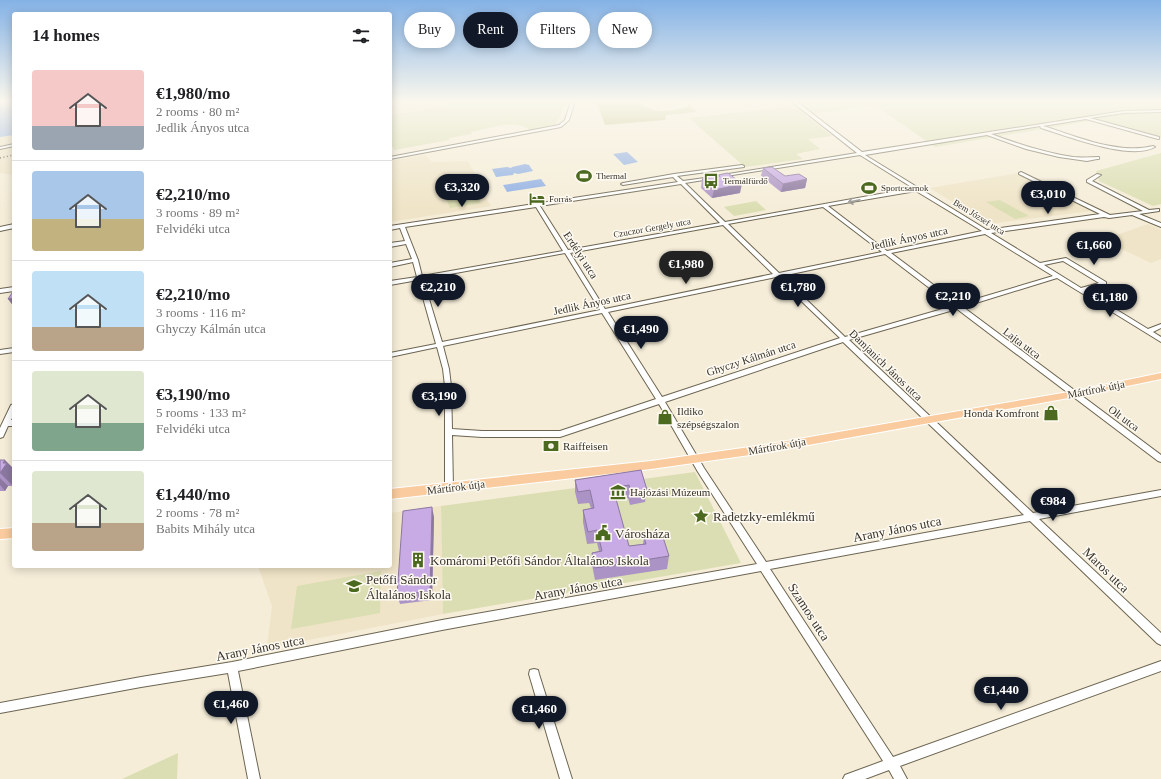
<!DOCTYPE html>
<meta charset="utf-8">
<style>
body{margin:0;font-family:Georgia,serif;background:#f6f6f6;color:#202124;height:100vh;display:flex;flex-direction:column;font-size:15px;white-space:nowrap}
*{box-sizing:border-box;margin:0}
p{font-size:13px;color:#757577}
.icon{flex:none;width:22px;height:22px;fill:none;stroke:currentColor;stroke-width:2;stroke-linecap:round;stroke-linejoin:round}
.map{position:relative;flex:1;overflow:hidden}
.drawer{position:absolute;left:12px;top:12px;width:380px;height:556px;display:flex;flex-direction:column;background:#fff;border-radius:4px;box-shadow:0 2px 10px #0003}
.drawer>*{flex:none}
.banner{position:absolute;left:404px;top:12px;width:380px;height:36px;display:flex;gap:8px}
.price{position:absolute;translate:-50% -34px;padding:0 9px;border-radius:14px;background:#111827;color:#fff;font-size:13px;line-height:26px;filter:drop-shadow(0 1px 2px #0008)}
.price::after{content:'';position:absolute;left:50%;top:24px;width:12px;height:9px;margin-left:-6px;background:inherit;clip-path:polygon(0 0,100% 0,50% 100%)}
.price.current{background:#222;color:#fff}
ul{padding:0;list-style:none}
li{display:flex;align-items:center;gap:12px;height:100px;padding:0 20px}
li+li{border-top:1px solid #e0e0e0}
li span{display:grid;place-items:center;flex:none;width:112px;height:80px;border-radius:4px;color:#555}
li>.icon{margin-inline-start:auto}
span .icon{width:48px;height:48px;fill:#fffc;stroke-width:1}
li b{font-size:17px}
h2{display:flex;justify-content:space-between;align-items:center;height:48px;padding:0 20px;font-size:17px}
.tag{padding:0 14px;border-radius:18px;background:#fff;box-shadow:0 2px 10px #0003;font-size:14px;line-height:36px}
.tag.current{background:#111827;color:#fff}
.map>svg:first-child{display:block}
.built{fill:#efe4c7}
.green{fill:#dbdeb2}
.forest{fill:#bfc280}
.water{fill:#8eaee4}
.lines{fill:none;stroke-linecap:round;stroke-linejoin:round}
.minor-casing{stroke:#6c6552;stroke-width:2}
.primary-casing{stroke:#fff;stroke-width:2}
.minor{fill:#fff;fill-rule:evenodd}
.primary{fill:#f9cb9e;fill-rule:evenodd}
.rail{stroke:#575449;stroke-width:1.5;stroke-dasharray:1 2.5;stroke-linecap:butt}
.wall{fill:#ac93c5}
.shaded-wall{fill:#8c78a0}
.building{fill:#c8abe5;stroke:#8c78a0}
.oneway{stroke:#9a9995}
.labels{text-anchor:middle;dominant-baseline:central;stroke-width:3;stroke-linejoin:round;paint-order:stroke}
.far-poi-label{font-size:9px;fill:#36332b;stroke:#fefaf2;text-anchor:start}
.far-street-label{font-size:9px;fill:#36332b;stroke:#fefaf2}
.street-label{font-size:11px;fill:#36332b;stroke:#fefaf2}
.poi-label{font-size:11px;fill:#36332b;stroke:#fefaf2;text-anchor:start}
.near-poi-label{font-size:13px;fill:#36332b;stroke:#fefaf2;text-anchor:start}
.near-street-label{font-size:13px;fill:#36332b;stroke:#fefaf2}
</style>
<div class="map">
<svg width="1161" height="779" viewBox="0 0 1161 779">
<rect width="100%" height="100%" fill="#f5edd8"/>
<g class="built">
<polygon points="390,101 465,101 390,116"/>
<polygon points="14,135 14,175 0,173 0,137"/>
<polygon points="425,155 432,162 468,161 482,187 480,188 491,206 390,222 390,161"/>
<polygon points="1018,173 1091,211 988,224 930,188"/>
<polygon points="1148,224 1161,230 1161,259 1151,263 1103,240"/>
<polygon points="441,506 443,614 267,648 272,606 258,566 390,566 390,513"/>
</g>
<g class="green">
<path d="M465,101H567L556,124L530,130C515,118 489,129 471,132L472,134L449,138V140L395,150L390,144V116Z"/>
<polygon points="787,101 1161,101 1161,138 1096,120 935,147 875,105 805,115 832,136 808,139 820,149 796,154 803,159 745,167 689,118 786,107 796,109 801,113"/>
<polygon points="1161,153 1161,204 1153,206 1099,181 1096,171"/>
<polygon points="473,189 481,203 450,208 444,194"/>
<polygon points="1000,200 1029,216 1015,219 986,202"/>
<polygon points="756,201 766,210 734,216 724,207"/>
<polygon points="695,472 741,563 443,614 441,506"/>
<polygon points="381,571 380,613 291,629 297,586"/>
<polygon points="178,753 177,779 122,779"/>
</g>
<path class="forest" d="M592,101H639C651,115 672,112 688,106L685,101H689L690,106L696,112L666,115L665,120L605,125L598,106Z"/>
<g class="water">
<polygon points="0,101 14,101 14,135 0,137"/>
<polygon points="627,152 638,162 624,165 613,154"/>
<polygon points="525,164 529,165 533,171 518,174 514,173 513,175 496,177 492,169 507,167 511,168 512,167"/>
<polygon points="541,179 546,186 507,192 503,185"/>
</g>
<g class="lines">
<defs>
<g id="minor">
<polygon points="571,101 575,101 569,120 561,127 390,159 390,157 559,125 565,120"/>
<path d="M791,101H796L862,152L1124,111L1161,110V112L1124,113L1090,118L1159,137V139H1158L1086,119L1043,126C1076,136 1118,155 1153,146L1155,147C1130,161 1067,136 1041,128L1040,126L991,134C1018,144 1045,153 1073,157C1082,158 1090,157 1099,157V159H1097L1087,161L1059,157L1026,149L987,135L865,155L987,230L1100,214L1019,174V173L1021,172L1110,215L1143,211L1087,182V180L1097,174L1101,175L1092,181L1149,210L1159,209V211L1139,214L1161,223V227L1132,215L1109,218L1104,217L991,233L1040,263L1066,258L1106,282V284L1086,291L1148,329L1161,324V328L1153,332L1161,337V342L1057,278L963,307L1161,455V462L1158,461L957,309L849,340L1033,513L1161,490V496L1039,519L1161,633V645L1157,643L1030,521L770,569L893,757L1161,661V671L900,766L907,779H894L889,770L865,779H843L845,775L883,761L761,571L442,630L238,671L260,779H248L228,673L141,687L0,713V703L141,677L232,662L442,620L757,564L698,472L659,404L560,437H482L452,435L453,488L452,490L449,491L446,490L445,488V386L443,369L437,347L390,357V353L436,344L418,280L390,285V281L417,277L413,262L390,267V263L412,259L406,244L390,247V243L405,241L400,228L390,230V226L678,182L673,177L623,185L621,184L623,183L674,174L742,165L744,166V167L677,176L683,181L712,177V178L710,179L685,183L725,222L913,188L860,155L720,177V176L722,175L857,153ZM681,184L720,223L568,250L540,206ZM916,191L982,231L887,251L828,206ZM536,207L563,251L422,276L418,260L405,227ZM823,207L882,252L779,273L728,224ZM723,225L773,274L605,309L570,253ZM985,234L1053,276L959,304L891,253ZM565,253L600,310L442,342L423,279ZM885,254L953,306L845,337L782,276ZM1063,261L1099,283L1081,288L1044,265ZM776,277L840,338L662,397L608,312ZM602,313L656,399L560,431H482L452,429L451,386L449,369L443,346ZM843,342L1024,515L766,562L704,468L665,402Z"/>
<polygon points="14,144 14,146 0,149 0,147"/>
<polygon points="14,224 14,228 0,231 0,227"/>
<polygon points="14,287 14,291 0,293 0,289"/>
<polygon points="14,348 14,352 0,354 0,350"/>
<polygon points="14,404 14,414 11,420 14,420 14,426 8,426 3,437 0,438 0,428 11,405"/>
<polygon points="534,669 538,670 539,674 572,779 560,779 529,674 530,670"/>
</g>
<g id="primary">
<polygon points="1161,373 1161,379 1074,397 764,453 651,469 390,499 390,489 651,461 764,445 1074,391"/>
<polygon points="14,528 14,538 0,539 0,529"/>
</g>
</defs>
<use href="#minor" class="minor-casing"/>
<use href="#primary" class="primary-casing"/>
<use href="#minor" class="minor"/>
<use href="#primary" class="primary"/>
<polyline class="rail" points="0,158 14,155"/>
</g>
<g class="wall">
<polygon points="763,168 785,176 807,179 805,188 781,192 761,176"/>
<polygon points="718,175 740,193 712,198 701,188 702,179 718,176"/>
<polygon points="0,460 13,486 8,486 5,491 0,491"/>
<polygon points="641,470 647,490 645,502 630,505 628,498 616,500 629,546 643,544 644,537 669,556 667,569 595,580 592,565 592,553 599,551 597,543 587,544 583,522 583,510 591,508 589,503 578,504 575,492 575,480"/>
<polygon points="434,517 432,600 400,604 397,595"/>
</g>
<g class="shaded-wall">
<polygon points="807,179 805,188 781,192 783,184"/>
<polygon points="742,184 740,193 712,198 714,190"/>
<polygon points="14,298 14,307 8,299"/>
<polygon points="5,460 14,469 14,483 13,486 0,473 3,463"/>
<polygon points="0,478 8,486 5,491 0,485"/>
<polygon points="432,507 434,517 432,600 430,591"/>
</g>
<g class="building">
<polygon points="772,167 785,176 799,174 807,179 783,184 763,168"/>
<polygon points="728,173 742,184 714,190 702,179 720,176 718,175"/>
<polygon points="14,290 14,298 8,299"/>
<polygon points="0,460 5,460 3,463 7,463 0,473"/>
<polygon points="641,470 647,490 631,492 629,485 613,488 629,546 646,544 644,537 662,534 669,556 595,568 592,553 602,551 597,530 588,532 583,510 594,508 590,490 578,492 575,480"/>
<polygon points="432,507 430,591 397,595 403,511"/>
</g>
<defs><path id="oneway-shaft" d="M-6 0H5M1.5-3L5.5 0L1.5 3" fill="none" stroke-width="1.6" stroke-linecap="round" stroke-linejoin="round"/></defs>
<use class="oneway" href="#oneway-shaft" transform="translate(854 201) rotate(169)"/>
<linearGradient id="sky" x2="0" y2="1"><stop stop-color="#84b2e6"/><stop offset="0.48" stop-color="#faf7ed"/><stop offset="1" stop-color="#faf7ed" stop-opacity="0"/></linearGradient>
<rect width="1161" height="210" fill="url(#sky)"/>
<defs>
<symbol id="stadium-bare" viewBox="-9 -9 18 18"><path d="M0-5a6.5 5 0 1 0 0 10a6.5 5 0 1 0 0-10ZM-3.5-1.8h7v3.6h-7Z" fill="#4c6a1f" stroke="#fefaf2" stroke-width="2.5" paint-order="stroke"/></symbol>
<symbol id="bus-bare" viewBox="-9 -9 18 18"><path d="M-5-6H5V4H4V6H2V4H-2V6H-4V4H-5ZM-3.5-4V0h7V-4ZM-3.5 1.2v1.5H-2V1.2ZM2 1.2v1.5H3.5V1.2Z" fill="#4c6a1f" stroke="#fefaf2" stroke-width="2.5" paint-order="stroke"/></symbol>
<symbol id="hotel-bare" viewBox="-9 -9 18 18"><path d="M-6-4.5h1.5V1H6V5H4.5V3h-9V5H-6ZM-4 0a1.8 1.8 0 1 1 3.6 0ZM.5 0V-2.5h3Q6-2.5 6 0Z" fill="#4c6a1f" stroke="#fefaf2" stroke-width="2.5" paint-order="stroke"/></symbol>
<symbol id="shop-bare" viewBox="-9 -9 18 18"><path d="M-5-2.5h2.3a2.7 3.5 0 0 1 5.4 0H5L5.5 6h-11ZM-1.5-2.5h3a1.5 2.3 0 0 0-3 0Z" fill="#4c6a1f" stroke="#fefaf2" stroke-width="2.5" paint-order="stroke"/></symbol>
<symbol id="bank-bare" viewBox="-9 -9 18 18"><path d="M-6-4H6V4H-6ZM0-2.3a2.3 2.3 0 1 0 0 4.6a2.3 2.3 0 1 0 0-4.6Z" fill="#4c6a1f" stroke="#fefaf2" stroke-width="2.5" paint-order="stroke"/></symbol>
<symbol id="museum-bare" viewBox="-9 -9 18 18"><path d="M0-6L6-3V-2H-6V-3ZM-5-1h2V3h-2ZM-1-1h2V3h-2ZM3-1h2V3H3ZM-6 4H6V6H-6Z" fill="#4c6a1f" stroke="#fefaf2" stroke-width="2.5" paint-order="stroke"/></symbol>
<symbol id="sight-bare" viewBox="-9 -9 18 18"><path d="M0-6L1.8-2.2L6-1.7L2.9 1.2L3.7 5.4L0 3.3L-3.7 5.4L-2.9 1.2L-6-1.7L-1.8-2.2Z" fill="#4c6a1f" stroke="#fefaf2" stroke-width="2.5" paint-order="stroke"/></symbol>
<symbol id="civic-bare" viewBox="-9 -9 18 18"><path d="M-.6-6.5H3V-4.5H.6V-3L4-1V1h2V6H-6V1h2V-1L-.6-3ZM-1.2 2.5V6h2.4V2.5Z" fill="#4c6a1f" stroke="#fefaf2" stroke-width="2.5" paint-order="stroke"/></symbol>
<symbol id="building-bare" viewBox="-9 -9 18 18"><path d="M-4-6H4V6H1V3H-1V6H-4ZM-2.5-4.3h1.7v1.8h-1.7ZM.8-4.3h1.7v1.8H.8ZM-2.5-1h1.7V.8h-1.7ZM.8-1h1.7V.8H.8Z" fill="#4c6a1f" stroke="#fefaf2" stroke-width="2.5" paint-order="stroke"/></symbol>
<symbol id="school-bare" viewBox="-9 -9 18 18"><path d="M0-5L7-2L0 1L-7-2ZM-4 1L0 2.5L4 1V4Q0 6-4 4Z" fill="#4c6a1f" stroke="#fefaf2" stroke-width="2.5" paint-order="stroke"/></symbol>
</defs>
<g fill-rule="evenodd">
<use href="#stadium-bare" x="573" y="165" width="22" height="22"/>
<use href="#bus-bare" x="700" y="170" width="22" height="22"/>
<use href="#stadium-bare" x="858" y="177" width="22" height="22"/>
<use href="#hotel-bare" x="526" y="188" width="22" height="22"/>
<use href="#shop-bare" x="1040" y="402" width="22" height="22"/>
<use href="#shop-bare" x="654" y="406" width="22" height="22"/>
<use href="#bank-bare" x="540" y="435" width="22" height="22"/>
<use href="#museum-bare" x="607" y="481" width="22" height="22"/>
<use href="#sight-bare" x="690" y="505" width="22" height="22"/>
<use href="#civic-bare" x="592" y="522" width="22" height="22"/>
<use href="#building-bare" x="407" y="549" width="22" height="22"/>
<use href="#school-bare" x="343" y="575" width="22" height="22"/>
</g>
<g class="labels">
<g class="far-poi-label">
<text x="596" y="176">Thermal</text>
<text x="723" y="181">Termálfürdő</text>
<text x="881" y="188">Sportcsarnok</text>
<text x="549" y="199">Forrás</text>
</g>
<g class="far-street-label">
<text transform="translate(979 217) rotate(32)">Bem József utca</text>
<text transform="translate(652 228) rotate(-10)">Czuczor Gergely utca</text>
</g>
<g class="street-label">
<text transform="translate(909 238) rotate(-12)">Jedlik Ányos utca</text>
<text transform="translate(581 255) rotate(57)">Erdélyi utca</text>
<text transform="translate(592 303) rotate(-12)">Jedlik Ányos utca</text>
<text transform="translate(1022 343) rotate(37)">Lajta utca</text>
<text transform="translate(751 358) rotate(-18)">Ghyczy Kálmán utca</text>
<text transform="translate(886 365) rotate(44)">Damjanich János utca</text>
<text transform="translate(1096 389) rotate(-11)">Mártírok útja</text>
<text transform="translate(1124 418) rotate(37)">Olt utca</text>
<text transform="translate(777 446) rotate(-10)">Mártírok útja</text>
<text transform="translate(456 487) rotate(-7)">Mártírok útja</text>
</g>
<g class="poi-label">
<text x="677" y="411">Ildiko<tspan x="677" dy="13">szépségszalon</tspan></text>
<text x="1039" y="413" text-anchor="end">Honda Komfront</text>
<text x="563" y="446">Raiffeisen</text>
<text x="630" y="492">Hajózási Múzeum</text>
</g>
<g class="near-poi-label">
<text x="713" y="516">Radetzky-emlékmű</text>
<text x="615" y="533">Városháza</text>
<text x="430" y="560">Komáromi Petőfi Sándor Általános Iskola</text>
<text x="366" y="579">Petőfi Sándor<tspan x="366" dy="15">Általános Iskola</tspan></text>
</g>
<g class="near-street-label">
<text transform="translate(897 529) rotate(-11)">Arany János utca</text>
<text transform="translate(1106 570) rotate(44)">Maros utca</text>
<text transform="translate(578 588) rotate(-10)">Arany János utca</text>
<text transform="translate(809 612) rotate(57)">Szamos utca</text>
<text transform="translate(260 648) rotate(-11)">Arany János utca</text>
</g>
</g>
</svg>
<b class="price" style="left:462px;top:208px">€3,320</b>
<b class="price" style="left:1048px;top:215px">€3,010</b>
<b class="price" style="left:1094px;top:266px">€1,660</b>
<b class="price current" style="left:686px;top:285px">€1,980</b>
<b class="price" style="left:438px;top:308px">€2,210</b>
<b class="price" style="left:798px;top:308px">€1,780</b>
<b class="price" style="left:953px;top:317px">€2,210</b>
<b class="price" style="left:1110px;top:318px">€1,180</b>
<b class="price" style="left:641px;top:350px">€1,490</b>
<b class="price" style="left:439px;top:417px">€3,190</b>
<b class="price" style="left:1053px;top:522px">€984</b>
<b class="price" style="left:1001px;top:711px">€1,440</b>
<b class="price" style="left:231px;top:725px">€1,460</b>
<b class="price" style="left:539px;top:730px">€1,460</b>
<div class="banner">
<a class="tag">Buy</a>
<a class="tag current">Rent</a>
<a class="tag">Filters</a>
<a class="tag">New</a>
</div>
<section class="drawer">
<h2>14 homes<svg class="icon" aria-label="filters" viewBox="0 0 24 24"><path d="M4 7h16M4 17h16"/><circle cx="9" cy="7" r="2"/><circle cx="15" cy="17" r="2"/></svg></h2>
<ul>
<li><span style="background:linear-gradient(#f6c9c9 70%,#9aa5b1 0)"><svg class="icon" aria-label="home" viewBox="0 0 24 24"><path d="M3 11l9-7 9 7M6 9v11h12V9"/></svg></span><div><b>€1,980/mo</b><p>2 rooms · 80 m²</p><p>Jedlik Ányos utca</p></div></li>
<li><span style="background:linear-gradient(#a9c7e8 60%,#c2b280 0)"><svg class="icon" aria-label="home" viewBox="0 0 24 24"><path d="M3 11l9-7 9 7M6 9v11h12V9"/></svg></span><div><b>€2,210/mo</b><p>3 rooms · 89 m²</p><p>Felvidéki utca</p></div></li>
<li><span style="background:linear-gradient(#bfe0f5 70%,#b9a48a 0)"><svg class="icon" aria-label="home" viewBox="0 0 24 24"><path d="M3 11l9-7 9 7M6 9v11h12V9"/></svg></span><div><b>€2,210/mo</b><p>3 rooms · 116 m²</p><p>Ghyczy Kálmán utca</p></div></li>
<li><span style="background:linear-gradient(#dfe7d0 65%,#7fa58c 0)"><svg class="icon" aria-label="home" viewBox="0 0 24 24"><path d="M3 11l9-7 9 7M6 9v11h12V9"/></svg></span><div><b>€3,190/mo</b><p>5 rooms · 133 m²</p><p>Felvidéki utca</p></div></li>
<li><span style="background:linear-gradient(#dfe7d0 65%,#b9a48a 0)"><svg class="icon" aria-label="home" viewBox="0 0 24 24"><path d="M3 11l9-7 9 7M6 9v11h12V9"/></svg></span><div><b>€1,440/mo</b><p>2 rooms · 78 m²</p><p>Babits Mihály utca</p></div></li>
</ul>
</section>
</div>
